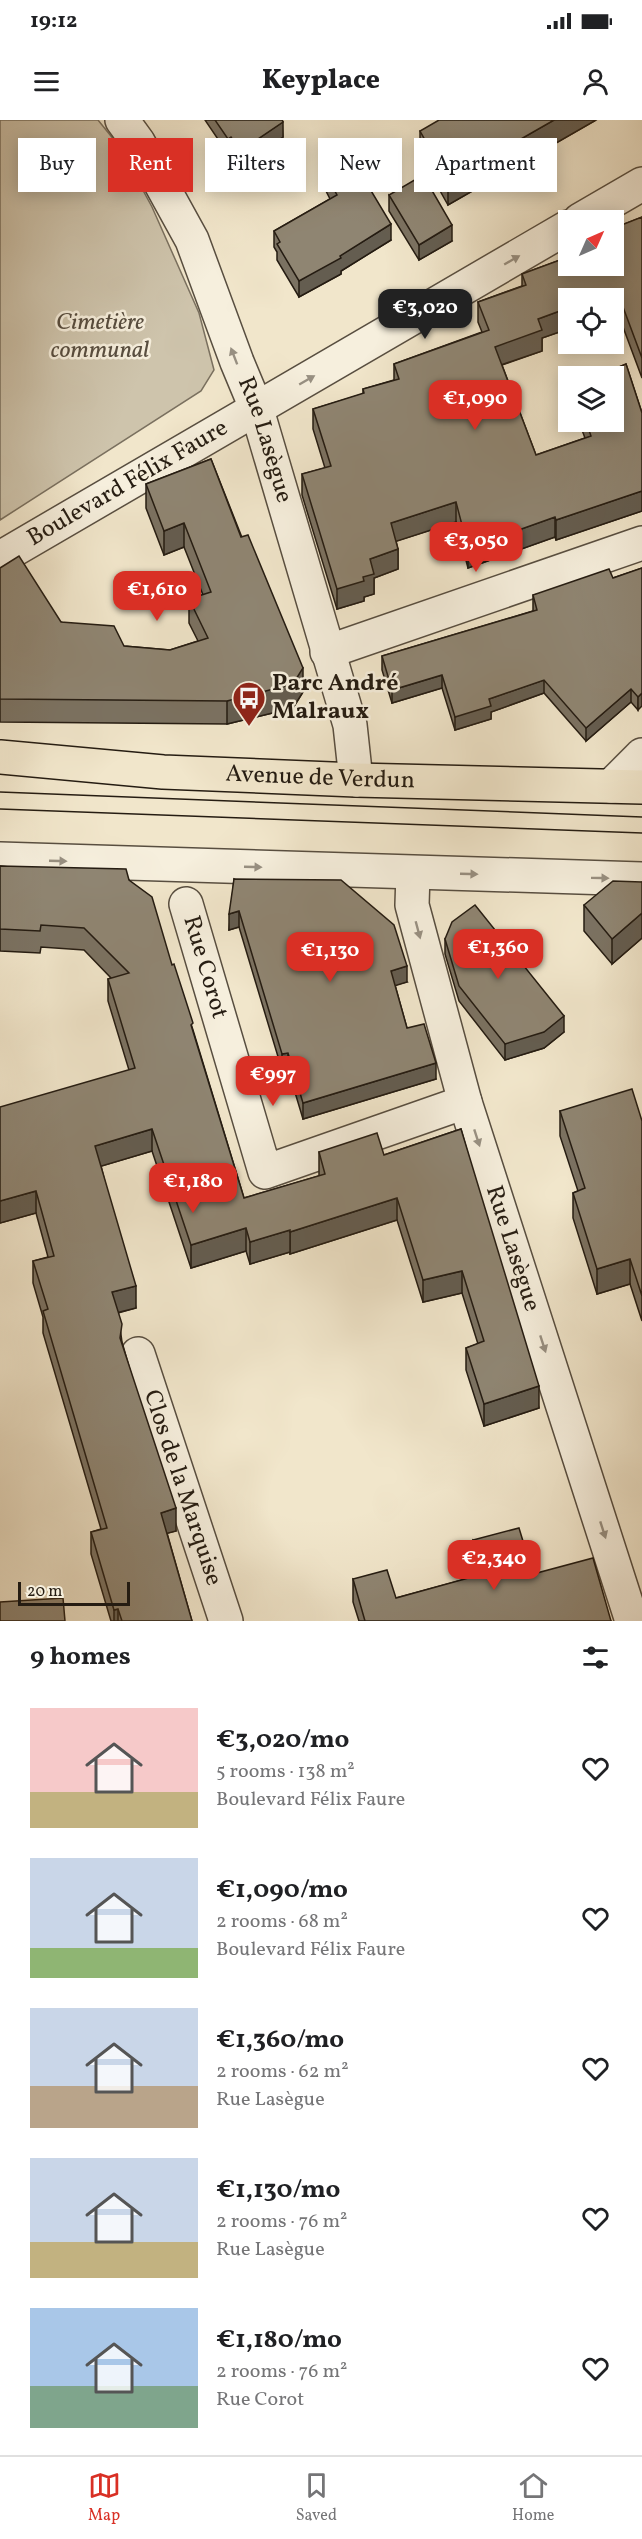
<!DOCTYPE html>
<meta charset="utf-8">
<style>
body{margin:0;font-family:Vollkorn,serif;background:#f2f2f2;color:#202124;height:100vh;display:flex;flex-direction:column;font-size:22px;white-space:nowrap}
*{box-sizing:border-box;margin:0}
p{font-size:20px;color:#757577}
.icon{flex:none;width:33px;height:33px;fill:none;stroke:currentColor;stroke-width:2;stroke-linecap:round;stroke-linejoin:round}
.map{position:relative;height:1501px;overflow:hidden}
.side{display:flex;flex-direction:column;background:#fff;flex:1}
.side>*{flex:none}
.banner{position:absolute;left:18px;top:18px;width:606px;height:54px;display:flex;gap:12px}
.needle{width:39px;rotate:45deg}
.controls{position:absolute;left:558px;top:90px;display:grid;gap:12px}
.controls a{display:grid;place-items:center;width:66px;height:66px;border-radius:0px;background:#fff;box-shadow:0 3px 15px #0003;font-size:30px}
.scale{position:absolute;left:18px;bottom:15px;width:112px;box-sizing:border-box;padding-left:6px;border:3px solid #251c12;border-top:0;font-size:16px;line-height:21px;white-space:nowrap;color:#251c12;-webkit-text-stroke:4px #f6efdd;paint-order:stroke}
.price{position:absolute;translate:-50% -51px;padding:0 14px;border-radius:12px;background:#d93025;color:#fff;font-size:20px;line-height:39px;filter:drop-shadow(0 2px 3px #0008)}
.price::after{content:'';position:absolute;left:50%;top:36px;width:18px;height:14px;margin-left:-9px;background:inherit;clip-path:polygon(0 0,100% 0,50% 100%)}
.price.active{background:#222;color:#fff}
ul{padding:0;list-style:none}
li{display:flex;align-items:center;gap:18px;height:150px;padding:0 30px}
li span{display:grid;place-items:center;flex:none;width:168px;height:120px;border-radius:0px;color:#555}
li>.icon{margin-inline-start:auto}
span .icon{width:72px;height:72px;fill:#fffc;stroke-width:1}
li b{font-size:26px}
h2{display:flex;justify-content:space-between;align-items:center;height:72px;padding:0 30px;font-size:26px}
.chip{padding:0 21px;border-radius:0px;background:#fff;box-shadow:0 3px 15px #0003;font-size:21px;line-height:54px}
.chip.active{background:#d93025;color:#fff}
.status{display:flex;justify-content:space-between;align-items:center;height:42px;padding:0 30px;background:#fff;direction:ltr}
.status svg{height:16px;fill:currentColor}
header{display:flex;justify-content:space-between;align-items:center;height:78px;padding:0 30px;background:#fff;font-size:27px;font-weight:800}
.menu{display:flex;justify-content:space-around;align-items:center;height:84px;border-top:2px solid #e0e0e0;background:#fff;font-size:16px;color:#757577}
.menu a{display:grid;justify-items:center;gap:3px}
.menu .active{color:#d93025}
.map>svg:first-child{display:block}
.green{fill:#cec4ac;stroke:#7a705f;stroke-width:1.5}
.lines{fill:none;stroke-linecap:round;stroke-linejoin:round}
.street-casing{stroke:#584e40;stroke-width:36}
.primary-casing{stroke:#251c12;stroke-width:36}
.street{stroke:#f6efdd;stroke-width:33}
.primary{stroke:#f1e6cb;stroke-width:33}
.tram{stroke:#251c12;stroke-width:1.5}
.wall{fill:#7b7262;stroke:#251c12;stroke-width:1.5}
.shaded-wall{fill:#645d50;stroke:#251c12;stroke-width:1.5}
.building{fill:#8f8572;stroke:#251c12;stroke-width:1.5}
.oneway{fill:#989082}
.labels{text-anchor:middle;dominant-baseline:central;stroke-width:5;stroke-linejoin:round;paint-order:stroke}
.park-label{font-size:24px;font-style:italic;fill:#584e40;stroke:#f6efdd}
.street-label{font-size:24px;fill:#251c12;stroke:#f6efdd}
.poi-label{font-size:24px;font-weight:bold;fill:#251c12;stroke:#f6efdd;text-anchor:start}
</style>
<div class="status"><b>19:12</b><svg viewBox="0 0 49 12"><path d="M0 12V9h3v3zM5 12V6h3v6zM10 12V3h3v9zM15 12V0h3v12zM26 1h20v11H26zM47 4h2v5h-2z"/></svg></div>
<header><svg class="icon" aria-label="menu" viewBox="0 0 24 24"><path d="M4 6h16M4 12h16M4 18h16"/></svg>Keyplace<svg class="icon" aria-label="person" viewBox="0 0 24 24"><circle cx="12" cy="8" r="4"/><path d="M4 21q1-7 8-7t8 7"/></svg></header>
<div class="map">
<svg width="642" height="1501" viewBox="0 0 642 1501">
<rect width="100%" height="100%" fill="#f1e6cb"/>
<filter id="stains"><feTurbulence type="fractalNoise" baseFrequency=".00333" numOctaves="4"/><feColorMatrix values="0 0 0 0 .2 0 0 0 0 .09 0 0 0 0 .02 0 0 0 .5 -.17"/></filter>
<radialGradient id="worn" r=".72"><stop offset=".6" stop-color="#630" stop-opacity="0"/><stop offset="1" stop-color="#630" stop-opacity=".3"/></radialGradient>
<polygon class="green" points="0,0 98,0 119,26 152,87 199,193 214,250 201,271 0,400"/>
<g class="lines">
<defs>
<g id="street">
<path id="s1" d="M122,0L138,22L192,120L237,242L257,290L350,605L356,660"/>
<polyline points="580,100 642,64"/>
<path id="s2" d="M0,438L568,107"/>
<polyline points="327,532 642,423"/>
<polyline points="611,666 642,635"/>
<polyline points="0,739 642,759"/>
<path id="s3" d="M413,753L412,785L465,982L632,1501"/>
<path id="s4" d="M186,784L265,1052L465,982"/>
<path id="s5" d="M138,1234L226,1501"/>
</g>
<g id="primary">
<path id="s6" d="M0,637L163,652L356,660L642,667"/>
</g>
</defs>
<use href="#street" class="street-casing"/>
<use href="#primary" class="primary-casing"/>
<use href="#street" class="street"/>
<use href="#primary" class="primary"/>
<g class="tram">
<polyline points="0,672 642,697"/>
<polyline points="0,689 642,713"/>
</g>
</g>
<g class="wall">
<polygon points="205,0 282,0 283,17 240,46 231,32 228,34"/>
<polygon points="596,0 448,85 420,35 420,11"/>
<polygon points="326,55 391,120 341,151 341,154 299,177 277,140 277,132 274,127 274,111 330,79 326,71"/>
<polygon points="389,75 452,121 419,140 389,91"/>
<polygon points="642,97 642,258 617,191 614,193 614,178 568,178 568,209 542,218 542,231 502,245 536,335 585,318 579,302 614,302 614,256 598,256 626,244 642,293 642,391 556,420 555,417 468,448 456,402 396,421 398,429 398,449 374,458 374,474 364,477 364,481 337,489 302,375 302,354 325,348 313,309 313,289 363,274 363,269 394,260 394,244 482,212 478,202 478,182 522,166 522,154 568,137 568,146 614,146 614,108"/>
<polygon points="211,339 303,572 293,588 227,604 0,602 0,448 61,502 124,526 170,530 198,521 189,503 189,479 203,475 184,427 164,435 146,388 146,364"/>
<polygon points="642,448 638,590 631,582 586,621 544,573 491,592 491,599 455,610 442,568 392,583 382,550 382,536 533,491 533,475 613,458"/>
<polygon points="0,746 129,760 172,845 193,910 244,1078 319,1056 319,1032 384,1035 461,1009 539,1288 484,1306 466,1250 466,1228 478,1224 462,1173 423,1182 397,1100 290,1134 290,1132 250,1144 246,1131 191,1148 152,1031 101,1046 136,1188 118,1193 122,1222 176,1411 167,1413 192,1501 111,1501 91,1434 91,1412 101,1409 43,1213 43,1197 33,1163 33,1141 48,1137 36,1093 0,1103 129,950 108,881 108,859 111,858 84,830 41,827 40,833 0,831"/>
<polygon points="234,759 407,862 395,865 407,908 436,959 303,999 288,949 282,950 239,807 229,810"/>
<polygon points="642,762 642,818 612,844 584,811 584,785"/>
<polygon points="445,819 564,912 544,928 505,940 459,881 445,834"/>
<polygon points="560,991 642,1001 642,1201 630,1164 597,1174 573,1098 573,1073 578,1071 560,1016"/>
<polygon points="473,1420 533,1454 611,1501 359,1501 353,1482 353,1459 396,1478 477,1456 473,1442"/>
</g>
<g class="shaded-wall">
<polygon points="554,0 596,0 448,85 448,61"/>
<polygon points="283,2 283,17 240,46 240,31"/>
<polygon points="231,17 231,32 228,34 228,19"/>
<polygon points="391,104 391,120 341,151 341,154 299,177 299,161"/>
<polygon points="452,105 452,121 419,140 419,125"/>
<polygon points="617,171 617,191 614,193 614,178 596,178"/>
<polygon points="568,188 568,209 542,218 542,231 495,247 495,227 538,199"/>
<polygon points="642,371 642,391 556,420 556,400"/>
<polygon points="456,382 456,402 391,423 391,403"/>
<polygon points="555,397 555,417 468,448 468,428"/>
<polygon points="184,403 184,427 164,435 164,411"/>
<polygon points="398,429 398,449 374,458 374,474 364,477 364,481 337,489 337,469 363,457 370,439"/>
<polygon points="303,548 303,572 293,588 227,604 227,581"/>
<polygon points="442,555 442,568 392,583 392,570"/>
<polygon points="544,560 544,573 491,592 491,599 455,610 455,597 489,579"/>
<polygon points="631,569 631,582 586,621 586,608"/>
<polygon points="642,573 642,586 638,590 638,577"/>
<polygon points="239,791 239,807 229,810 229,794"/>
<polygon points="642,793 642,818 612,844 612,819"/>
<polygon points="407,846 407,862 391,867 391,851"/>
<polygon points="564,896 564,912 544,928 505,940 505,924"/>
<polygon points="288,933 288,949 282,950 282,934"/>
<polygon points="436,943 436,959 303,999 303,983"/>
<polygon points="152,1009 152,1031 95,1048 95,1026"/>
<polygon points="36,1071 36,1093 0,1103 0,1081"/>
<polygon points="397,1078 397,1100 290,1134 290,1112"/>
<polygon points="246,1108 246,1131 191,1148 191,1125"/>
<polygon points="290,1110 290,1132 250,1144 250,1122"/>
<polygon points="630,1139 630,1164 597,1174 597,1149"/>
<polygon points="462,1151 462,1173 423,1182 423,1160"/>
<polygon points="136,1166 136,1188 112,1194 112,1172"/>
<polygon points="539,1266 539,1288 484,1306 484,1284"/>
<polygon points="176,1388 176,1411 161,1415 161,1393"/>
<polygon points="118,1489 118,1501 114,1501 114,1490"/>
</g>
<g class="building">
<polygon points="215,0 282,0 283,2 240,31 231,17 228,19"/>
<polygon points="439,0 554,0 448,61 420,11"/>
<polygon points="352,39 391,104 340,136 341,138 299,161 277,124 280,122 274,111 337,75 326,55"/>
<polygon points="423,55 452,105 419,125 389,75"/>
<polygon points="642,97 642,238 617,171 596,178 568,178 568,188 538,199 542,210 495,227 536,335 591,316 586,302 614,302 614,256 598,256 626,244 642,293 642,371 556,400 555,397 468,428 456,382 391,403 398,429 370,439 374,454 363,457 364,461 337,469 302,354 331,346 313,289 364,273 363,269 399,259 394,244 489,210 478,182 526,165 522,154 568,137 568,146 614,146 614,108"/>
<polygon points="211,339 241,417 248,415 303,548 293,564 227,581 0,579 0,448 19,436 61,502 114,506 124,526 170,530 208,518 189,479 211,472 184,403 164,411 146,364"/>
<polygon points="642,448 642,573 638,577 631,569 586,608 544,560 489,579 491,586 455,597 442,555 392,570 382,536 537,490 533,475 609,449 613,458"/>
<polygon points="0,746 126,749 129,760 152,777 172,845 174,844 193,903 191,905 244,1078 325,1054 319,1032 377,1013 384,1035 461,1009 539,1266 484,1284 466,1228 484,1221 462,1151 423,1160 397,1078 290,1112 290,1110 250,1122 246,1108 191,1125 152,1009 95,1026 136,1166 112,1172 122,1204 120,1218 176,1388 161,1393 192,1501 122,1501 118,1489 114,1490 91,1412 107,1408 43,1191 48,1189 33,1141 54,1136 36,1071 0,1081 0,987 135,948 108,859 129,853 84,808 41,805 40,811 0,809"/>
<polygon points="234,759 341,760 394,805 407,846 391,851 407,908 424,904 436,943 303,983 288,933 282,934 239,791 229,794"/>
<polygon points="613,761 642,762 642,793 612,819 584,785"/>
<polygon points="475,785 564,896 544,912 505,924 459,866 445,819 452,802"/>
<polygon points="632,969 642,1001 642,1176 630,1139 597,1149 573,1073 585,1068 560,991"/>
<polygon points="519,1408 533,1454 593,1438 611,1501 365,1501 353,1459 387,1450 396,1478 483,1454 473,1420"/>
<polygon points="63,1478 65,1501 0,1501 0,1482"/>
</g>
<defs><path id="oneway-solid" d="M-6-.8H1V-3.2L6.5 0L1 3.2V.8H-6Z" transform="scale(1.5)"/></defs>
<g class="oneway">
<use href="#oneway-solid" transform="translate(512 140) rotate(-30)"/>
<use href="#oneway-solid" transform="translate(234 236) rotate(-111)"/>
<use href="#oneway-solid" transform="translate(307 260) rotate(-30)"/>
<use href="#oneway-solid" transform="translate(58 741) rotate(2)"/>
<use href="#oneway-solid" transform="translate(253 747) rotate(2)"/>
<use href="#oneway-solid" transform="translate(469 754) rotate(2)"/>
<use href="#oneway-solid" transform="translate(600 758) rotate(1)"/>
<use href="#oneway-solid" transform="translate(418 810) rotate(75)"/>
<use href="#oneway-solid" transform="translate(477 1018) rotate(72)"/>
<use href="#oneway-solid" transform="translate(543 1224) rotate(72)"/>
<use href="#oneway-solid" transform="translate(603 1410) rotate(72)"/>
</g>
<defs>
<symbol id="bus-pin" viewBox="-11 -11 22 30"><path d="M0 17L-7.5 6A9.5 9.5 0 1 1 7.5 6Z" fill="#8f2418" stroke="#f6efdd"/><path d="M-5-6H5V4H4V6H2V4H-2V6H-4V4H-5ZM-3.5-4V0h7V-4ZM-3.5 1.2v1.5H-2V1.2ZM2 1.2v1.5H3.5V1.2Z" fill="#fff"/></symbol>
</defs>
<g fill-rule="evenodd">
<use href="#bus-pin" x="230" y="559" width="38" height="52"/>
</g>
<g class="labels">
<g class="park-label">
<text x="100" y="203">Cimetière<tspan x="100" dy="28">communal</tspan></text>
</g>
<g class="street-label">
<text stroke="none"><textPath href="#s1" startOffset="352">Rue Lasègue</textPath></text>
<text stroke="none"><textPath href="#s2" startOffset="148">Boulevard Félix Faure</textPath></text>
<text stroke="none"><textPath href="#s6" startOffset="321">Avenue de Verdun</textPath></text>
<text stroke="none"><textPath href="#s4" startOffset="66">Rue Corot</textPath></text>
<text stroke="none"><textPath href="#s3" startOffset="390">Rue Lasègue</textPath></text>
<text stroke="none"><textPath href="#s5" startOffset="141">Clos de la Marquise</textPath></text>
</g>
<g class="poi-label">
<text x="272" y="564">Parc André<tspan x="272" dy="28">Malraux</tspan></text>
</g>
</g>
<rect width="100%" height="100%" filter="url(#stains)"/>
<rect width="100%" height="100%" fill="url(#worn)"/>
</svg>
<div class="controls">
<a><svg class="needle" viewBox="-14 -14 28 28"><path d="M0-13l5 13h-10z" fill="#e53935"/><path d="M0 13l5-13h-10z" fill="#757577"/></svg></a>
<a><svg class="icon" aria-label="locate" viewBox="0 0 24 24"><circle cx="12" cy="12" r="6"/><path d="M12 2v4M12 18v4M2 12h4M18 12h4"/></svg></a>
<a><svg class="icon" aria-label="layers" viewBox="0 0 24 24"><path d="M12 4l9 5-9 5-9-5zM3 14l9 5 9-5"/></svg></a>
</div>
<div class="scale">20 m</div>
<b class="price active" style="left:425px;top:220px">€3,020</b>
<b class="price" style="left:475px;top:311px">€1,090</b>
<b class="price" style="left:476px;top:453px">€3,050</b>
<b class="price" style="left:157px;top:502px">€1,610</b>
<b class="price" style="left:498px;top:860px">€1,360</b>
<b class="price" style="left:330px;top:863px">€1,130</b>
<b class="price" style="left:273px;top:987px">€997</b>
<b class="price" style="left:193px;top:1094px">€1,180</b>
<b class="price" style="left:494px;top:1471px">€2,340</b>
<div class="banner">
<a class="chip">Buy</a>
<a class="chip active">Rent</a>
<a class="chip">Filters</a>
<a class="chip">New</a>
<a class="chip">Apartment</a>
</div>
</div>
<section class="side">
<h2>9 homes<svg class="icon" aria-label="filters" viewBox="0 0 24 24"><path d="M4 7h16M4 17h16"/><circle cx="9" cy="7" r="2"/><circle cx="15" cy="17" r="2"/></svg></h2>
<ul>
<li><span style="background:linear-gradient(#f6c9c9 70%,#c2b280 0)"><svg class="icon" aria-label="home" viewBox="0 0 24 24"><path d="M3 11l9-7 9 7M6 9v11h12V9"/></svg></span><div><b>€3,020/mo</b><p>5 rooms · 138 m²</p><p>Boulevard Félix Faure</p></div><svg class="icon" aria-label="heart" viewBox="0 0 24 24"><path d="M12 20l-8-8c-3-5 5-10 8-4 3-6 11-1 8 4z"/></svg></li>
<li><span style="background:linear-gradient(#c9d6e8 75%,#8fb573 0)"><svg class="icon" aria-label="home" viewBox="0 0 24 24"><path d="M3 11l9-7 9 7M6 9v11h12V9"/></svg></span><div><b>€1,090/mo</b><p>2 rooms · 68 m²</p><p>Boulevard Félix Faure</p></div><svg class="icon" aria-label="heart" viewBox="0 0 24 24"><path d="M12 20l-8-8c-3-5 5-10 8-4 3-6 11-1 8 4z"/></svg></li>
<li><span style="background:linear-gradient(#c9d6e8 65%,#b9a48a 0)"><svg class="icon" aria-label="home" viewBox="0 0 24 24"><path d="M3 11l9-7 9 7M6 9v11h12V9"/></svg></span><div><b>€1,360/mo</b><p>2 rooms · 62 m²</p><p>Rue Lasègue</p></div><svg class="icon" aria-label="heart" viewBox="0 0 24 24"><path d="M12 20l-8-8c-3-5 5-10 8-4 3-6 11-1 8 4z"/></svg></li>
<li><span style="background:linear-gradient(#c9d6e8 70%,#c2b280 0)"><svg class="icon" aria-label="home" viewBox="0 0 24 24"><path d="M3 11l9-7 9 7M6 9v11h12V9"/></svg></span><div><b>€1,130/mo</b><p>2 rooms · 76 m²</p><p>Rue Lasègue</p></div><svg class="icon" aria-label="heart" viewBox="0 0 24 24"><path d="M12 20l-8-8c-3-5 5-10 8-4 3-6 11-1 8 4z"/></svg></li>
<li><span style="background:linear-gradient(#a9c7e8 65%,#7fa58c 0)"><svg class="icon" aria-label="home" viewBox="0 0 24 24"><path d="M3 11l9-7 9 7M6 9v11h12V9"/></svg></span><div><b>€1,180/mo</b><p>2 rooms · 76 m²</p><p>Rue Corot</p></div><svg class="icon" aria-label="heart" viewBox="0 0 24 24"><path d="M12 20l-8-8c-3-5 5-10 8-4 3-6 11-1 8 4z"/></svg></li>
</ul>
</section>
<nav class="menu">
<a class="active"><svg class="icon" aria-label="map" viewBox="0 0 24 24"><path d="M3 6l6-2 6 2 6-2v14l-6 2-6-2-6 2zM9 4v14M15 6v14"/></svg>Map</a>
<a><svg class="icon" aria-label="saved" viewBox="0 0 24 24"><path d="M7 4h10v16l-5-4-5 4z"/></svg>Saved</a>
<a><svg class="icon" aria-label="home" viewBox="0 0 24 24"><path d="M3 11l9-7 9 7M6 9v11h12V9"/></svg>Home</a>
</nav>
